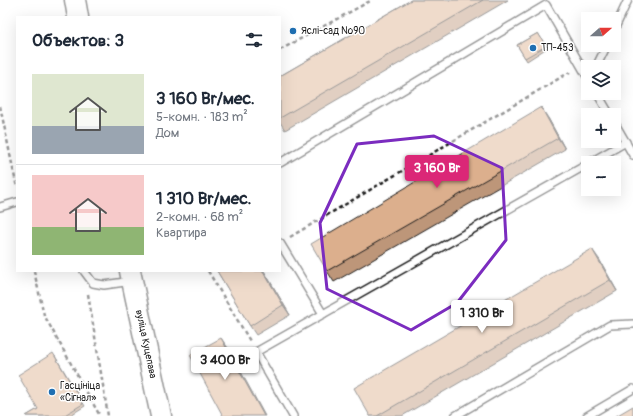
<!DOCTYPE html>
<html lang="ru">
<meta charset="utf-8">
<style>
body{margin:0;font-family:Pangolin,sans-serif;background:#f6f6f7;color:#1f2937;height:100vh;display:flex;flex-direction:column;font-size:15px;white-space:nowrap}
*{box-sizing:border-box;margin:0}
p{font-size:13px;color:#747a83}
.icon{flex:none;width:22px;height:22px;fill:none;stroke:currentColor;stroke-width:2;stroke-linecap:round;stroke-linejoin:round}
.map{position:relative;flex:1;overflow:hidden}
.sheet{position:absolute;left:16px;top:16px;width:265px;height:256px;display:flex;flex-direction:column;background:#fff;border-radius:0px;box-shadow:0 4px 16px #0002}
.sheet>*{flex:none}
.needle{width:26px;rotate:69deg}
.tools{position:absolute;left:581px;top:12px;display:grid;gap:8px}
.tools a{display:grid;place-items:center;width:40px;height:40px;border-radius:0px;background:#fff;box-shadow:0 4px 16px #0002;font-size:20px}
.price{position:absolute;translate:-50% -34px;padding:0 9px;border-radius:4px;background:#fff;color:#222;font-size:13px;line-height:26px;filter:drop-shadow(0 1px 2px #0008)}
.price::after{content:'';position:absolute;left:50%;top:24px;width:12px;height:9px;margin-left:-6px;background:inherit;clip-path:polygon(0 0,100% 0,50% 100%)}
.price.current{background:#db2777;color:#fff}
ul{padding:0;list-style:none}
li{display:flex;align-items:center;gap:12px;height:100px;padding:0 16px}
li+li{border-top:1px solid #e0e1e3}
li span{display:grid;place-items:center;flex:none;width:112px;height:80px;border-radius:0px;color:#555}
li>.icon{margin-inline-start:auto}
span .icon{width:48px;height:48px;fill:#fffc;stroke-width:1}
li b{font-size:17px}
h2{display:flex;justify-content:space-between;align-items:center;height:48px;padding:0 16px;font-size:17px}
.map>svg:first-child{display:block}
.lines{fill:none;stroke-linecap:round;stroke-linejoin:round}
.service-casing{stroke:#1c1c1c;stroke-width:10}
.secondary-casing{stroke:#1c1c1c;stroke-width:23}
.path{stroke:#1c1c1c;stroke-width:2.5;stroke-dasharray:4 3;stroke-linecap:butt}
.service{stroke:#fff;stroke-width:7}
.secondary{stroke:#fff;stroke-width:20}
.wall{fill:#bd9679;stroke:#1c1c1c}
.shaded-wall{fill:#9a7a63;stroke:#1c1c1c}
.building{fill:#dcaf8d;stroke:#1c1c1c}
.marked{fill:none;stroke:#7b2cbf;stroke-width:3;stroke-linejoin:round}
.poi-dot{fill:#1f6fb2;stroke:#fff;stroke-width:1.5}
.labels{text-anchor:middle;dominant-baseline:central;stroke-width:3;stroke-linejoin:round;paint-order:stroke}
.poi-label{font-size:10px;fill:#1c1c1c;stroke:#fff;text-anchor:start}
.street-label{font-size:10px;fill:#1c1c1c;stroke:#fff}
</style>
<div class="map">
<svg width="633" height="416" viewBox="0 0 633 416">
<rect width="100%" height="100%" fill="#fff"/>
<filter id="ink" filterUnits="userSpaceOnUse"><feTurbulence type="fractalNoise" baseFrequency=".025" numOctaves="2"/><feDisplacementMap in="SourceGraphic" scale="8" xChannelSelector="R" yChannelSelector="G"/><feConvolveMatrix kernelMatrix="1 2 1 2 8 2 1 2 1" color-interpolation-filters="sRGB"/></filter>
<g filter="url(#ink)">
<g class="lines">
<defs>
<g id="service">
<polyline points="614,30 628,0"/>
<polyline points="596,67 607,45"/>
<polyline points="597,93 610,115"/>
<polyline points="614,122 633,155"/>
<polyline points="280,163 546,5 588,78"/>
<polyline points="589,163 626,142"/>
<polyline points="0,207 17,202"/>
<polyline points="280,243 323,314 256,352 293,416"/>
<polyline points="84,271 93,283 104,285 132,281"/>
<polyline points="323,314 588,164"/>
<polyline points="455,416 610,325 633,324"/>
<polyline points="587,416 633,389"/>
</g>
<g id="secondary">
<polyline points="75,0 78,17"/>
<polyline points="130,271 161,416"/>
</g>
</defs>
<use href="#service" class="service-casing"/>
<use href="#secondary" class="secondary-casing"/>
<g class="path">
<polyline points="280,50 372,0"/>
<polyline points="0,106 17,188"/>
<polyline points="290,237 570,72"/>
<polyline points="34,271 44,315 100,416"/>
<polyline points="208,271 250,341"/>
<polyline points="88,294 108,416"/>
</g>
<use href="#service" class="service"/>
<use href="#secondary" class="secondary"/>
</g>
<g class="wall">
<polygon points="411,0 508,0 285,130 280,122 280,76"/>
<polygon points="538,33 547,48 527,61 517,45"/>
<polygon points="548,118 565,149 334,282 327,271"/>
<polygon points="599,259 617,291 402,416 370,416"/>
<polygon points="217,271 264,271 290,315 256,335 250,326"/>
<polygon points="55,356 85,406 69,416 26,416 38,409"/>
</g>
<g class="shaded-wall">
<polygon points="541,107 548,118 565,149 558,138"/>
<polygon points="592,249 599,259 617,291 610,280"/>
<polygon points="263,271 264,271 290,315 283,305"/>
<polygon points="221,338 228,348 265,416 264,416"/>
</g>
<g class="building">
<polygon points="411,0 483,0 280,118 280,76"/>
<polygon points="538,33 546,46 525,58 517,45"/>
<polygon points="541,107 558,138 327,271 311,244"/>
<polygon points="592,249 610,280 377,416 370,416 354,388"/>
<polygon points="217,271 263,271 283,305 250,326"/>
<polygon points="221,338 264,416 223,416 190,355"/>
<polygon points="53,353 83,404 63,416 26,416 38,409 18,375"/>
<polygon points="633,406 633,416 616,416"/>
</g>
</g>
<path d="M0 0H633V416H0ZM434,136L502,168L506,240L457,303L411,330L327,289L320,223L357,144Z" fill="#fff" fill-opacity=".55" fill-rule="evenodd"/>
<path class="marked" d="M434,136L502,168L506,240L457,303L411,330L327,289L320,223L357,144Z"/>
<g class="poi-dot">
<circle cx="293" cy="31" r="4"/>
<circle cx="533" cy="48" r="4"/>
<circle cx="52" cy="392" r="4"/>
</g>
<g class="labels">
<g class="poi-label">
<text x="301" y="31">Яслі-сад №90</text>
<text x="541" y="48">ТП-453</text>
<text x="60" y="386">Гасцініца<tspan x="60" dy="12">«Сігнал»</tspan></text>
</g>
<g class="street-label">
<text transform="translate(146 344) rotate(78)">вуліца Куцепава</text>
</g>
</g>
</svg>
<div class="tools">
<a><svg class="needle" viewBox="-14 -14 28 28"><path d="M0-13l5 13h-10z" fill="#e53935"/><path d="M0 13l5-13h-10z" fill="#747a83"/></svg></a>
<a><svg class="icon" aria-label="layers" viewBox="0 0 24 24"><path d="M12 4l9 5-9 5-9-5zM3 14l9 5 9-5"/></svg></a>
<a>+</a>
<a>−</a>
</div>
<b class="price current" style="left:437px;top:189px">3 160 Br</b>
<b class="price" style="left:482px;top:334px">1 310 Br</b>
<b class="price" style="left:225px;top:381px">3 400 Br</b>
<section class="sheet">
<h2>Объектов: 3<svg class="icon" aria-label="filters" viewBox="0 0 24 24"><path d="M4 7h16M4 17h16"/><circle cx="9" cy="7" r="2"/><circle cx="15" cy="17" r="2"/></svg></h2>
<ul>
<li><span style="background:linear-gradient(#dfe7d0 65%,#9aa5b1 0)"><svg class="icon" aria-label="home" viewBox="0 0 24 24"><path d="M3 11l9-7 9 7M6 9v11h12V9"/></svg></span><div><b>3 160 Br/мес.</b><p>5-комн. · 183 m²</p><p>Дом</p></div></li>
<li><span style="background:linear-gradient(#f6c9c9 65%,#8fb573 0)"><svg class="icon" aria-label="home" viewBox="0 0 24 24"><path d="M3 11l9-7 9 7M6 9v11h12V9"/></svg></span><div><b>1 310 Br/мес.</b><p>2-комн. · 68 m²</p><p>Квартира</p></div></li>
</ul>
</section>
</div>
